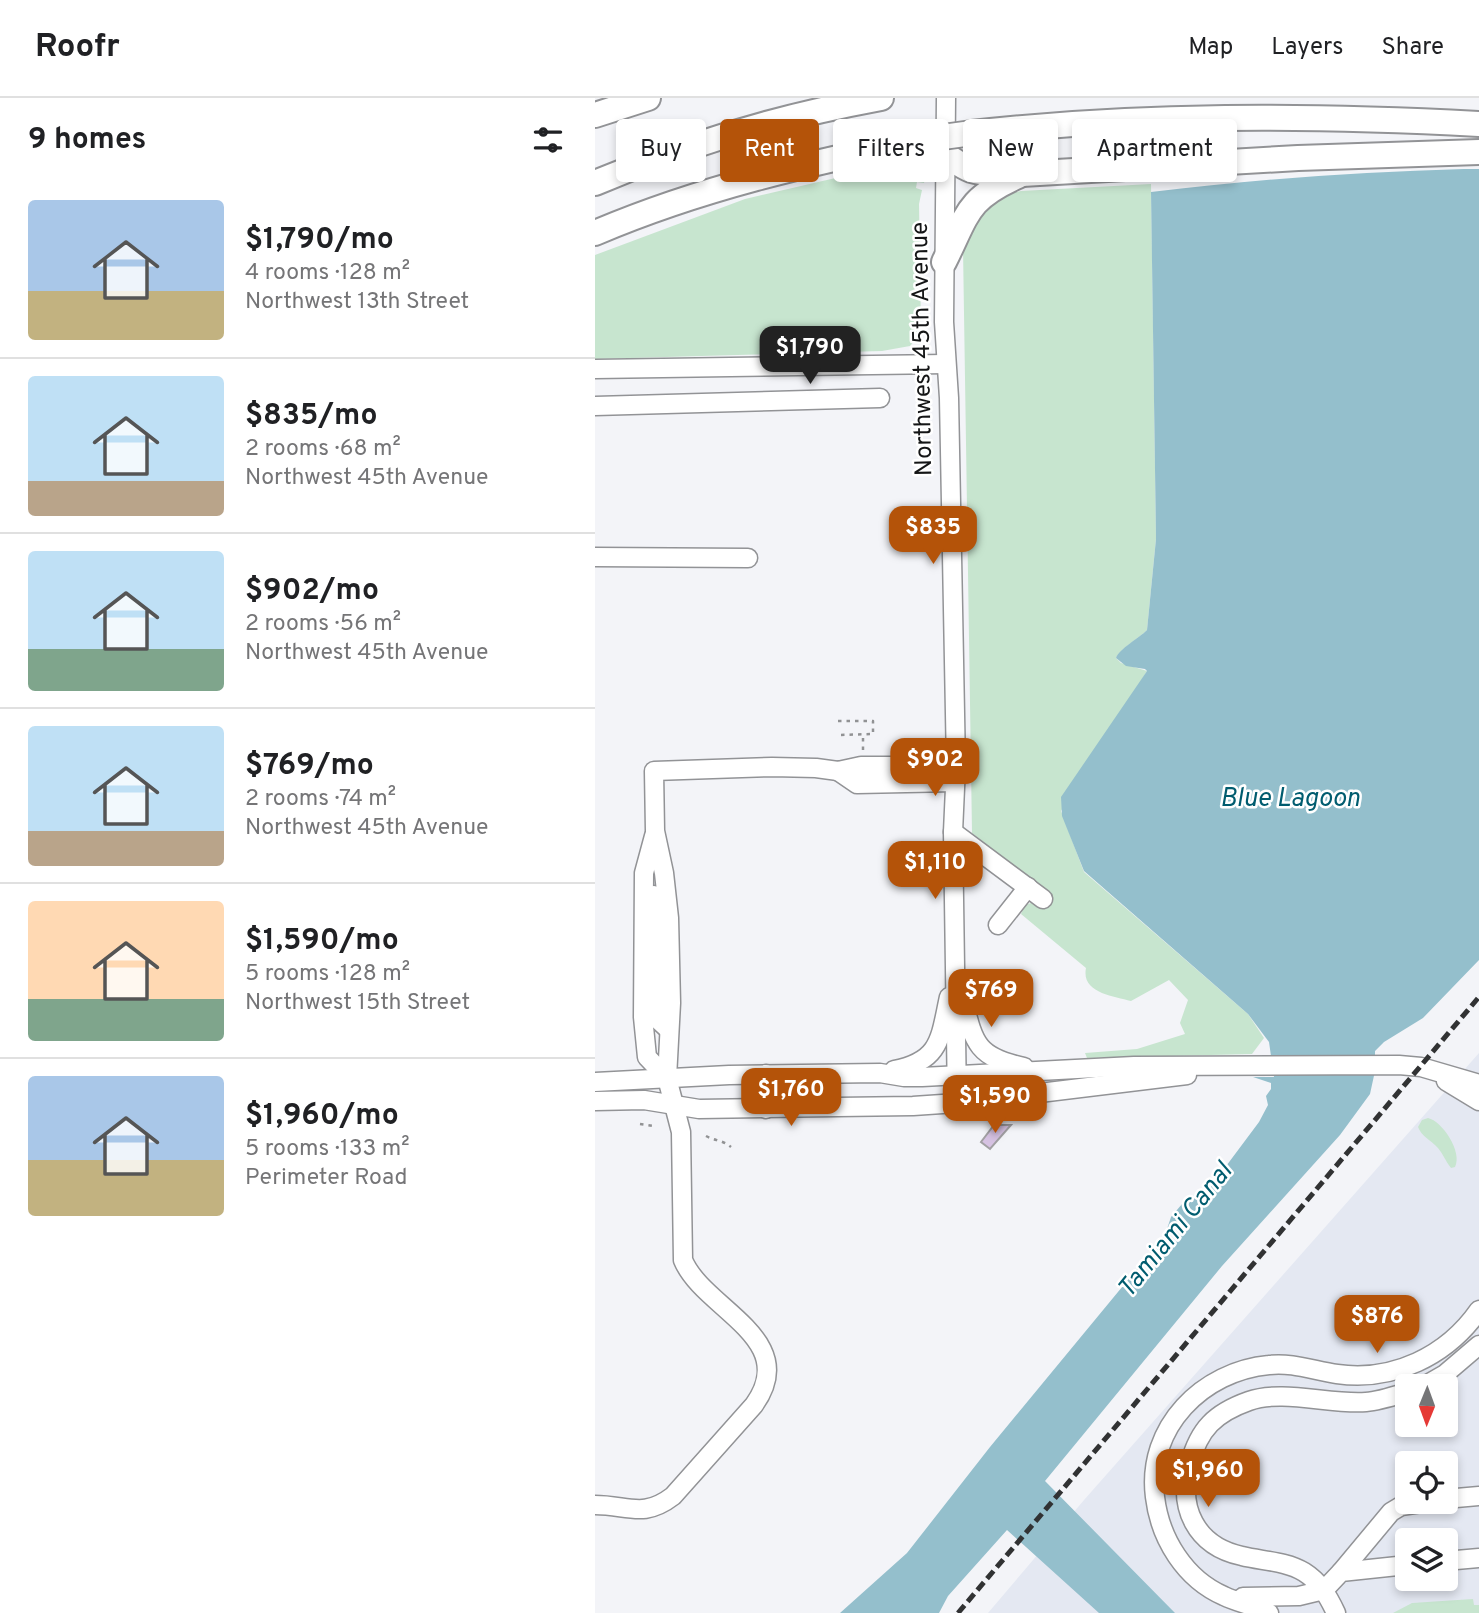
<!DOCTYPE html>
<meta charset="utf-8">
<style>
body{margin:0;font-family:Overpass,sans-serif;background:#f2f2f2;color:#202124;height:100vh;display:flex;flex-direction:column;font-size:26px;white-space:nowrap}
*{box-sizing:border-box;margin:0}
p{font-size:23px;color:#757577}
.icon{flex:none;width:38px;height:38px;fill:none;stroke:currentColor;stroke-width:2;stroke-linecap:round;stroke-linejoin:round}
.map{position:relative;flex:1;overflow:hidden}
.details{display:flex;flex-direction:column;background:#fff;width:595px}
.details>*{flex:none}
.banner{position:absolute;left:21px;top:21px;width:665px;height:63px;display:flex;gap:14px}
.needle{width:46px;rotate:181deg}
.fabs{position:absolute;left:800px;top:1276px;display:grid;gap:14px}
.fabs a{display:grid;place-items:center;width:63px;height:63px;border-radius:7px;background:#fff;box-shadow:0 4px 10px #0003;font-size:35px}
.price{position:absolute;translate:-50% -60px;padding:0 16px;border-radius:14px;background:#b45309;color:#fff;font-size:23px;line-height:46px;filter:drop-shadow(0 2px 4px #0008)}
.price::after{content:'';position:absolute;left:50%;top:42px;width:21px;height:16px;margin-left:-10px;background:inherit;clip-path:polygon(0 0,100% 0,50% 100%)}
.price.active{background:#222;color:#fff}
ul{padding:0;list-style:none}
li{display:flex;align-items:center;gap:21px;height:175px;padding:0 28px}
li+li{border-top:2px solid #e0e0e0}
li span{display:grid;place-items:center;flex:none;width:196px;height:140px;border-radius:7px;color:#555}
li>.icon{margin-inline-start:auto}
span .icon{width:84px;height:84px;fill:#fffc;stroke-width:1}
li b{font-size:30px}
h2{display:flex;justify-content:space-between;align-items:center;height:84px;padding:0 28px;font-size:30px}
.tag{padding:0 24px;border-radius:7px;background:#fff;box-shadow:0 4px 10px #0003;font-size:24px;line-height:63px}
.tag.active{background:#b45309;color:#fff}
header{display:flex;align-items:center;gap:42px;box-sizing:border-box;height:98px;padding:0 35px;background:#fff;border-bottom:2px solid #e0e0e0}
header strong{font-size:33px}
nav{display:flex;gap:38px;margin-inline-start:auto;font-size:24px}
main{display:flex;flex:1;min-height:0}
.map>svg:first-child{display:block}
.built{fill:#e4e8f2;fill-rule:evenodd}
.green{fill:#c7e5cf}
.water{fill:#94bfcc}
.building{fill:#d6c2e2;stroke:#a2a0a3;stroke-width:2}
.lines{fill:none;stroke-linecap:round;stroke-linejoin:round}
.minor-casing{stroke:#929396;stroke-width:21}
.highway-casing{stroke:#929396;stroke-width:28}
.path{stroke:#919294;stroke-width:2.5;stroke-dasharray:3.5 5;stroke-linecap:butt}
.minor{stroke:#fff;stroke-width:18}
.highway{stroke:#fff;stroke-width:24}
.rail{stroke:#313233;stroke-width:5;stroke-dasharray:10 5;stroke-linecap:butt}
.highway-bridge-casing{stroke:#929396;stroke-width:28;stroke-linecap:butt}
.highway-bridge{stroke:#fff;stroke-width:24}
.labels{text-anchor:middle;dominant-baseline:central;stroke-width:5;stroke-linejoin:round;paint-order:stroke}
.street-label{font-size:24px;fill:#141516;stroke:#fff}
.water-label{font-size:26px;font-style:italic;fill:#005c6f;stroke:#fff}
</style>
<header>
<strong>Roofr</strong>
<nav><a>Map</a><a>Layers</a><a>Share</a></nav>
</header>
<main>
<section class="details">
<h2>9 homes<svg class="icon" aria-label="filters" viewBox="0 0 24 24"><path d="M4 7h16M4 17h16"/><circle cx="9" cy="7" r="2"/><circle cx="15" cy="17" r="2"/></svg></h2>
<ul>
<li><span style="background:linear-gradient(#a9c7e8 65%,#c2b280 0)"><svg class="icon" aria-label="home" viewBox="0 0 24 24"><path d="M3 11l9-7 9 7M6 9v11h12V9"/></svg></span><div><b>$1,790/mo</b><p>4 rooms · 128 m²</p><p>Northwest 13th Street</p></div></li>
<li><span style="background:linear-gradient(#bfe0f5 75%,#b9a48a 0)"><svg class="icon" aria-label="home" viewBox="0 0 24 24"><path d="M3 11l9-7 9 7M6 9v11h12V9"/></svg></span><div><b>$835/mo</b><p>2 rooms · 68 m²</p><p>Northwest 45th Avenue</p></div></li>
<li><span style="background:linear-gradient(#bfe0f5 70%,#7fa58c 0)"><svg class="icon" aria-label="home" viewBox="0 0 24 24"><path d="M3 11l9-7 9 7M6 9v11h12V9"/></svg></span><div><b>$902/mo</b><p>2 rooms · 56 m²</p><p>Northwest 45th Avenue</p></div></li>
<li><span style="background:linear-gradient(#bfe0f5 75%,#b9a48a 0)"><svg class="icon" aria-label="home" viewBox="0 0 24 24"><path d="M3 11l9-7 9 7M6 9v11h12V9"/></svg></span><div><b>$769/mo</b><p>2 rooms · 74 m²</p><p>Northwest 45th Avenue</p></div></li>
<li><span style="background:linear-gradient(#ffd9b3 70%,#7fa58c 0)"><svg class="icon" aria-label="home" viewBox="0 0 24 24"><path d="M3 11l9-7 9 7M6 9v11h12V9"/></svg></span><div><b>$1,590/mo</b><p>5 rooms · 128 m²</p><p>Northwest 15th Street</p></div></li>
<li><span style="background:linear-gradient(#a9c7e8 60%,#c2b280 0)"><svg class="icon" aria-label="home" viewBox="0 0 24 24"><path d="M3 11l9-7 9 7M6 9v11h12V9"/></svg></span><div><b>$1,960/mo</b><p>5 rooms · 133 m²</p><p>Perimeter Road</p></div></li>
</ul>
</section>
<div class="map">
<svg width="884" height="1515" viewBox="0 0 884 1515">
<rect width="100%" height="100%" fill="#f3f4f8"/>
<path class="built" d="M884,955V1515H393L489,1402ZM812,1288H850V1326H812ZM812,1365H850V1404H812ZM812,1442H850V1480H812Z"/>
<g class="green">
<polygon points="327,60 329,64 332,63 332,67 325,66 324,80 330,80 329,85 322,84 321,90 327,92 324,106 326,229 322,240 315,248 287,253 0,261 0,157 150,101"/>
<path d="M556,86L561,441L552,532C544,540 525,551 521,560L526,565L552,573L466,713L489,774L653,916L669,940L657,956L492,960L490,955L542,951L590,936L585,925L593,902L574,882L536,903C518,898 486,895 491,870L426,816L430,807L436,805L443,807L453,795L377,735L368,150C382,122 391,99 426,93Z"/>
<path d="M833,1020C847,1023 868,1054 860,1069L856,1070C851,1064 848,1056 843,1050C836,1042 827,1039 823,1029L827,1022Z"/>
<polygon points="878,1501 879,1507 884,1507 884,1515 798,1515 817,1505"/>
</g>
<path class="water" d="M869,71H884V862L828,920L789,944L780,953V973L775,996L745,1037L627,1168L450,1383L580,1515H504L412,1432L353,1498L344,1515H245L312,1455L395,1349L570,1137L576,1119L587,1106L611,1095L664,1024L673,1007L671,998L676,991V985L658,979H679L674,944L653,916L489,773L467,718L466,699L552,573L550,571L531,568L521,560C524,551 544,540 552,532L561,441L556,94C660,81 764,74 869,71Z"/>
<polygon class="building" points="399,1027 416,1027 395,1051 386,1044"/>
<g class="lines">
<defs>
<g id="minor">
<polyline points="351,0 349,224 354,300 361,668 358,734 362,1005"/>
<polyline points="0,271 351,266"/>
<polyline points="0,308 285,300"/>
<polyline points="0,459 153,460"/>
<polyline points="243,673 262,686 360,684"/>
<polyline points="358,734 448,801"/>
<polyline points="59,738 49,775 48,919 52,959 72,980"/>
<polyline points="59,797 61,920 74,932"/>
<polyline points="403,827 433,789"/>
<path d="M368,901C379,945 381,959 429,969"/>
<path d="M299,972C346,963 345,940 354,899"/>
<polyline points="851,983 884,1003"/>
<polyline points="0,984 134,977 285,975 309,979 327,979 539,968 804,967 826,969 884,986"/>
<polyline points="0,1003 49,1002 104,1011 318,1008 362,1005 592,977"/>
<path d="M171,1011C160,998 161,990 171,976"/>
<polyline points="829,1288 850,1276 884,1247"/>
<polyline points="850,1401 884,1398"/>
<path d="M0,1407C33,1407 48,1421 78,1398L159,1307C207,1240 108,1211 88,1162L86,1034L72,980L76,905L74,820L69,775L60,733L59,673L177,669L221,670L243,673L266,668H361"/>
<polyline points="850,1463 884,1460"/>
<polyline points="746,1474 796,1414 806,1408 833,1404"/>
<polyline points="648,1499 704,1498 729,1492 746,1474 812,1467"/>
<path d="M674,1515C660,1508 644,1505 629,1498C590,1481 565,1441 560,1399C551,1329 608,1273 674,1267C697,1264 720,1273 742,1276C798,1284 852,1258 884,1212"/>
<path d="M741,1515C733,1498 725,1484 709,1474C691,1463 667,1463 647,1458C601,1448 582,1410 595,1365C604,1331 620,1315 654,1303C687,1291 736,1307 771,1304C784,1303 799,1298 812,1294"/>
</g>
<g id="highway">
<polyline points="0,17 53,0"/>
<path d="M377,35C545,16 715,17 884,26"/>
<path d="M352,58C360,63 368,69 376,72C392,77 411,73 427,76L703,60L884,54"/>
<path d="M0,85C92,46 188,18 286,0"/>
<path d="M0,135C105,90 215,65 326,42"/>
<path d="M349,164C373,116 371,101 423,78"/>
</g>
</defs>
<use href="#minor" class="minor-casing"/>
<use href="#highway" class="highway-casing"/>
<g class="path">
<polyline points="243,623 278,623 278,636 243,637"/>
<polyline points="268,652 268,638"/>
<polyline points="45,1026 59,1028"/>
<path d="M111,1038C120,1043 128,1042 136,1049"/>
</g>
<use href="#minor" class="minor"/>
<use href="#highway" class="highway"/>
<polyline class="rail" points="363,1515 884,899"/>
<defs>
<polyline id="highway-bridge" points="326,42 377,35"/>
</defs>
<use href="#highway-bridge" class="highway-bridge-casing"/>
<use href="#highway-bridge" class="highway-bridge"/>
</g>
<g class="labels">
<g class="street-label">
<text transform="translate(328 251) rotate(-91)">Northwest 45th Avenue</text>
</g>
<g class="water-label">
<text x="695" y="701">Blue Lagoon</text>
<text transform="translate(581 1133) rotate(-51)">Tamiami Canal</text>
</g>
</g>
</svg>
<div class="fabs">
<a><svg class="needle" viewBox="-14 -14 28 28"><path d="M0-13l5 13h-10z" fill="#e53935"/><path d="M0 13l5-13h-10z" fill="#757577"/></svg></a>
<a><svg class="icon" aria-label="locate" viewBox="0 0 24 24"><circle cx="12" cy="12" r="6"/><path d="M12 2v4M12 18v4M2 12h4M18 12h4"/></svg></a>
<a><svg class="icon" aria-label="layers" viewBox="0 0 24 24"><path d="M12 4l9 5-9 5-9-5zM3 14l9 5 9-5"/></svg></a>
</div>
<b class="price active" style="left:215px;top:288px">$1,790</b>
<b class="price" style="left:338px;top:468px">$835</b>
<b class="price" style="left:340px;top:700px">$902</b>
<b class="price" style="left:340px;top:803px">$1,110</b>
<b class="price" style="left:396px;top:931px">$769</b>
<b class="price" style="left:196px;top:1030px">$1,760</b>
<b class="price" style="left:400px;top:1037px">$1,590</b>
<b class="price" style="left:782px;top:1257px">$876</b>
<b class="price" style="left:613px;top:1411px">$1,960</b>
<div class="banner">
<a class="tag">Buy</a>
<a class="tag active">Rent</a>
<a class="tag">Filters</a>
<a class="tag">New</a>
<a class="tag">Apartment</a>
</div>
</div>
</main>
